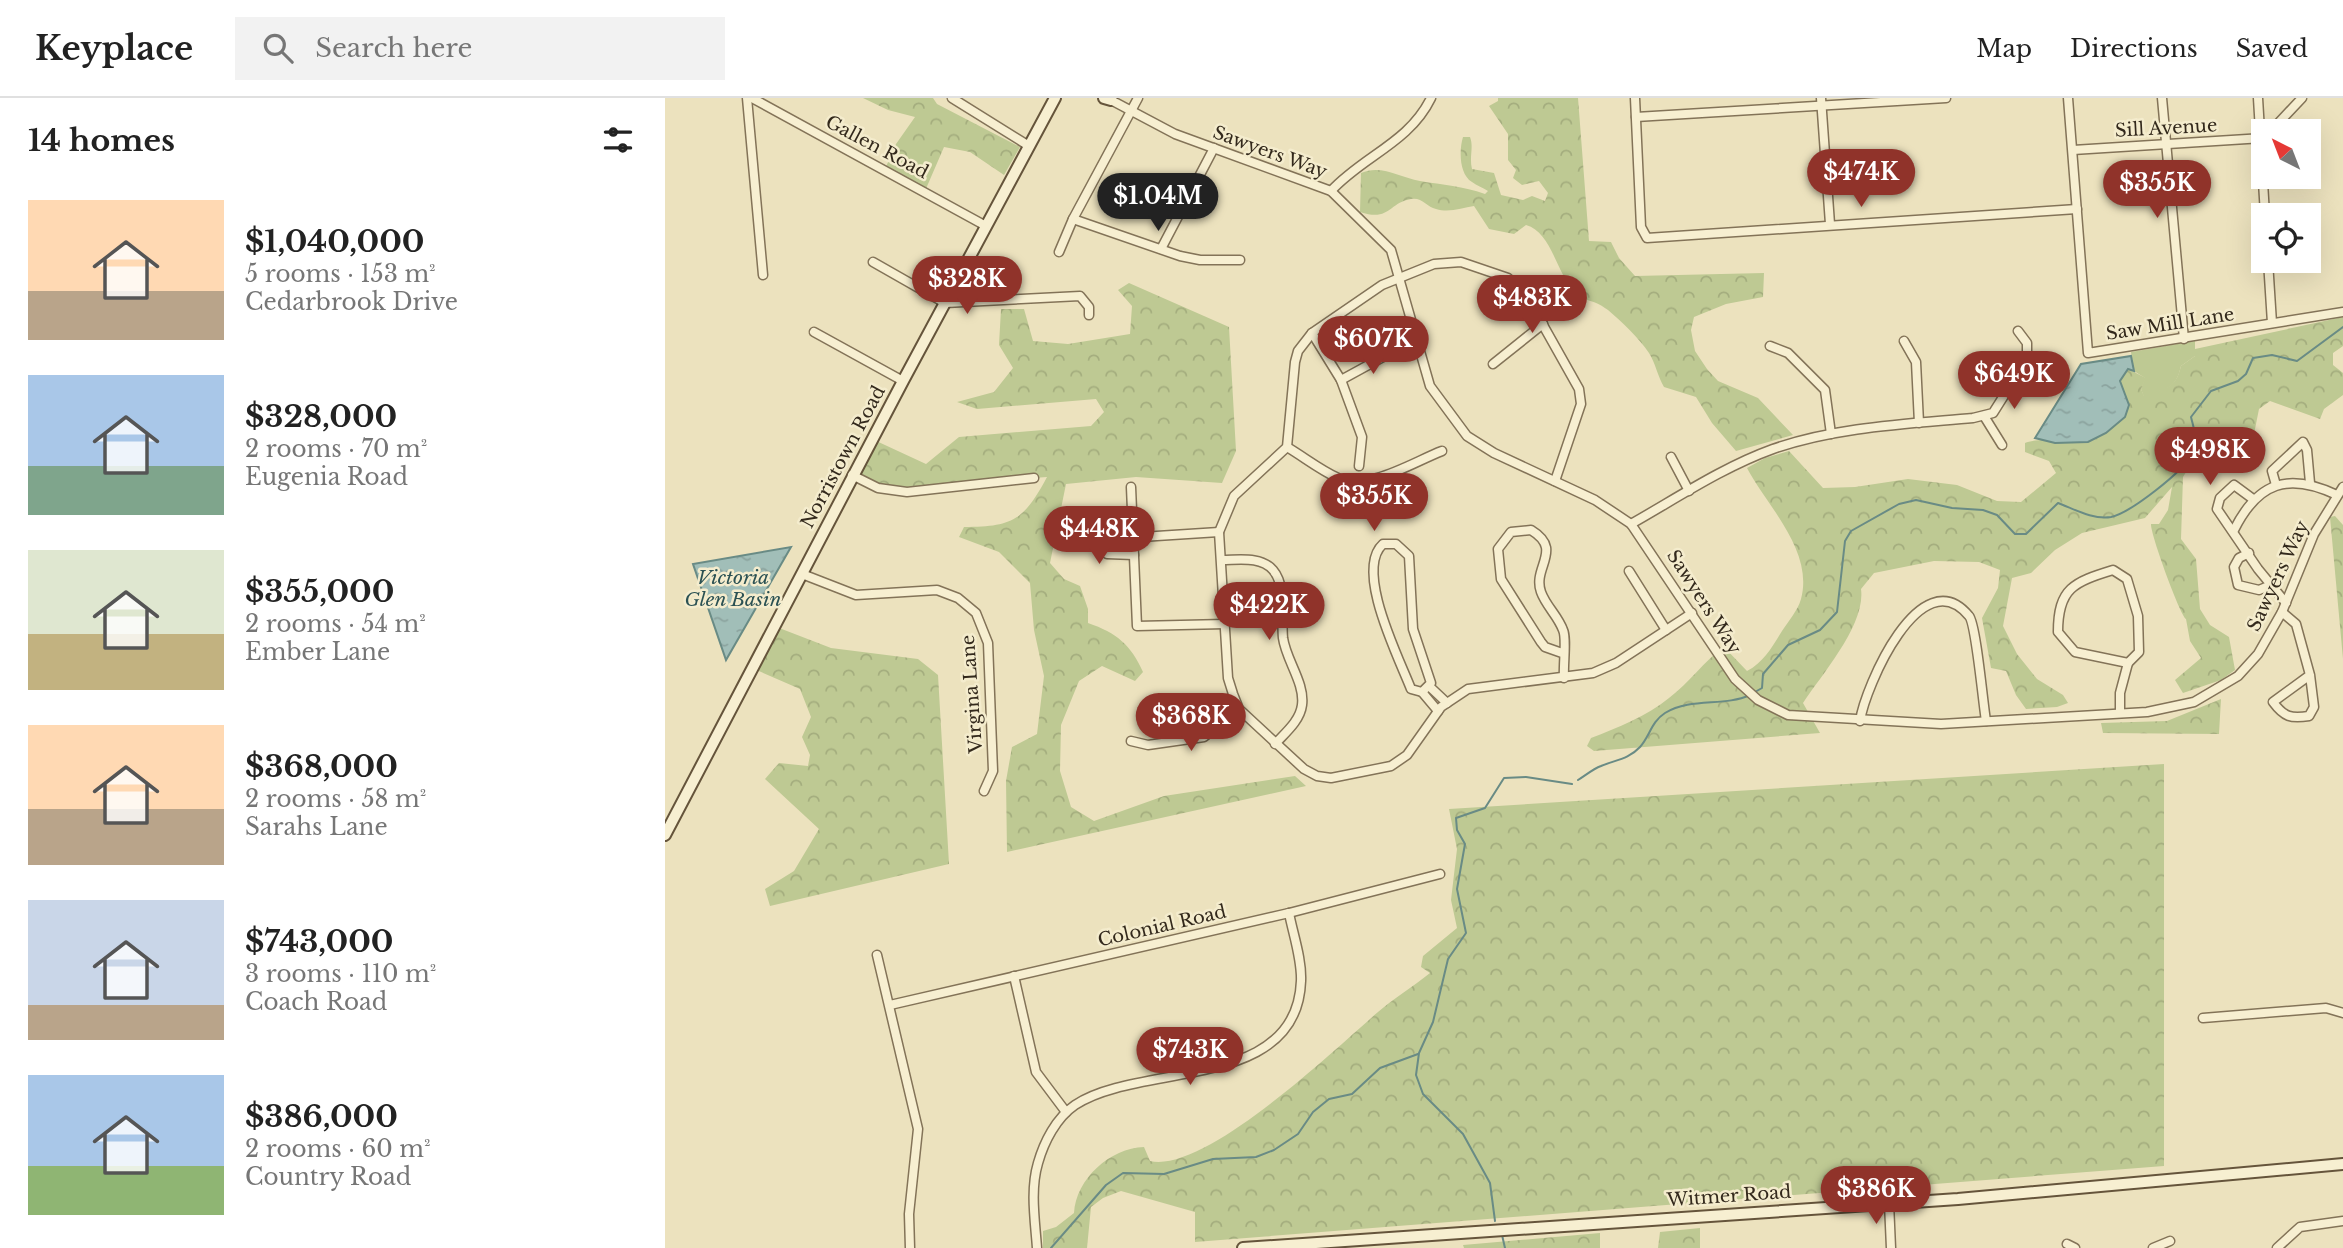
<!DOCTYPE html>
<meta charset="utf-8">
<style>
body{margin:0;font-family:"Libre Baskerville",serif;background:#f2f2f2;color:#222;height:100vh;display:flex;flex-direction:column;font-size:26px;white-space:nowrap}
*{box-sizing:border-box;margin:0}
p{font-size:23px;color:#767676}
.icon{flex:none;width:38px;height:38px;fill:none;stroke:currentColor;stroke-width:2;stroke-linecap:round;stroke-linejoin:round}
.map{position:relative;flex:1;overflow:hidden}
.details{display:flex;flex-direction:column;background:#fff;width:665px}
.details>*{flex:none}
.needle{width:46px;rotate:318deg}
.tools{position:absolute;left:1586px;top:21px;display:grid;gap:14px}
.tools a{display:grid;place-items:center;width:70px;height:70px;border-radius:0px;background:#fff;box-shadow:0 7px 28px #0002;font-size:35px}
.price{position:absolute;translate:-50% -60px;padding:0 16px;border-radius:24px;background:#90332a;color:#fff;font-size:23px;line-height:46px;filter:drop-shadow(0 2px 4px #0008)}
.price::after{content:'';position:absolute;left:50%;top:42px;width:21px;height:16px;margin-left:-10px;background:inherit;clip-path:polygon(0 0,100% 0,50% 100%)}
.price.current{background:#222;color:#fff}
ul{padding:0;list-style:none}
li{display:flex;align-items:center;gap:21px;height:175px;padding:0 28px}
li span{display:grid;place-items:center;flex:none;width:196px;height:140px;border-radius:0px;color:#555}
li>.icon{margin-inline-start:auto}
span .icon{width:84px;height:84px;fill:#fffc;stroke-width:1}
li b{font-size:30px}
h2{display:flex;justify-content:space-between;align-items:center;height:84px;padding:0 28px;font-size:30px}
header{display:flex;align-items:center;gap:42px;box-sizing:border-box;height:98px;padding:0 35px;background:#fff;border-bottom:2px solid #e0e0e0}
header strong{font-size:33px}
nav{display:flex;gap:38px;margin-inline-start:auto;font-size:24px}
.search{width:490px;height:63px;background:#f2f2f2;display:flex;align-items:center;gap:18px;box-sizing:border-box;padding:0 24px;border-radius:0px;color:#767676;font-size:26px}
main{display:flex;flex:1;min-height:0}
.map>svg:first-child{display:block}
.green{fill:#bec993}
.forest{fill:url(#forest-crowns)}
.water{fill:url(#water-ripples);stroke:#698b85;stroke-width:2}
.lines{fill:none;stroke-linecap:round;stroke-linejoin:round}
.stream{stroke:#698b85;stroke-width:2}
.street-casing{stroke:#837358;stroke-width:11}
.secondary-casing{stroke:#65543b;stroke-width:14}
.street{stroke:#f7efd1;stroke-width:8}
.secondary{stroke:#f7efd1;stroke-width:10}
.labels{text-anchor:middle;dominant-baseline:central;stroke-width:5;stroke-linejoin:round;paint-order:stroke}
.street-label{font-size:18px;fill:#33291c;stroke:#f4eccd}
.water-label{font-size:19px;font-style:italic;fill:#2b5153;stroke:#f4eccd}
</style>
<header>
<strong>Keyplace</strong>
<div class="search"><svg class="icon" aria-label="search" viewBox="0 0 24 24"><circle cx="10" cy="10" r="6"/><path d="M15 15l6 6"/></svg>Search here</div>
<nav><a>Map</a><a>Directions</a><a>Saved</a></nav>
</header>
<main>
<section class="details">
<h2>14 homes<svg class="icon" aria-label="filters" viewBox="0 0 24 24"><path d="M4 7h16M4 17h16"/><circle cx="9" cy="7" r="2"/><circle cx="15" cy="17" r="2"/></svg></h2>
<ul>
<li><span style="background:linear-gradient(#ffd9b3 65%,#b9a48a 0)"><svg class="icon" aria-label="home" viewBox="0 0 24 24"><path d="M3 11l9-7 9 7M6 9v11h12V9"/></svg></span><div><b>$1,040,000</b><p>5 rooms · 153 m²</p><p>Cedarbrook Drive</p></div></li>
<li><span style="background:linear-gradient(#a9c7e8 65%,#7fa58c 0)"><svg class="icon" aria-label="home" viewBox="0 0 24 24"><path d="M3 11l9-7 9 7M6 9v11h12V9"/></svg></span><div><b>$328,000</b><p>2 rooms · 70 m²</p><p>Eugenia Road</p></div></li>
<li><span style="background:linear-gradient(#dfe7d0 60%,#c2b280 0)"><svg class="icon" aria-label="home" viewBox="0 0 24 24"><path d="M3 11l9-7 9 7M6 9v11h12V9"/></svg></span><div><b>$355,000</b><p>2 rooms · 54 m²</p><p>Ember Lane</p></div></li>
<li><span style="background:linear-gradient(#ffd9b3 60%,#b9a48a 0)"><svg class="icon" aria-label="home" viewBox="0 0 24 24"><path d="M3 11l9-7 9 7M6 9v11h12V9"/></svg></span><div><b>$368,000</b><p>2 rooms · 58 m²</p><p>Sarahs Lane</p></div></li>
<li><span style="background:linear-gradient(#c9d6e8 75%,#b9a48a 0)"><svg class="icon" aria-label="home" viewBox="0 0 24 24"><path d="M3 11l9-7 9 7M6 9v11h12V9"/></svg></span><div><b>$743,000</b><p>3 rooms · 110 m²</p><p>Coach Road</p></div></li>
<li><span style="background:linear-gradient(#a9c7e8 65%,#8fb573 0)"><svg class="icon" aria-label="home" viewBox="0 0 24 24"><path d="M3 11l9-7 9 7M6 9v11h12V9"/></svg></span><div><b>$386,000</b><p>2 rooms · 60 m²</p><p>Country Road</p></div></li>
</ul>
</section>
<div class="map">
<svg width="1678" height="1150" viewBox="0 0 1678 1150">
<defs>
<pattern id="forest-crowns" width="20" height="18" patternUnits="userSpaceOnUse" patternTransform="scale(1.75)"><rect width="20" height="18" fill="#bec993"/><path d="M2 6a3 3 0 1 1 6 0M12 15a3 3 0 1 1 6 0" fill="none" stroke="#a4ad7e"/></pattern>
<pattern id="water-ripples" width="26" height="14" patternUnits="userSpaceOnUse" patternTransform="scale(1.75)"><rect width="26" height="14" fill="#a1beb8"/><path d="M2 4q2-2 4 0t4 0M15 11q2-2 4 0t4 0" fill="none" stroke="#8ba39e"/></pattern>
</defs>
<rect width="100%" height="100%" fill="#ece2be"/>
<path class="green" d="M1530,243V258L1516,268C1510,294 1500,289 1479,299L1476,291L1480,280L1469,273L1466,254Z"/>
<g class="forest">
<polygon points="198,0 268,0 272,6 355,49 339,77 305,54 279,49 260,93 220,71 231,46 250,19 223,12"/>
<path d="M833,0H913L924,143L946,144L954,160L970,178L1099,175L1098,199L1061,206L1029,219L1026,232L1030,253L1042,271L1053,283L1093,300L1128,337L1071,353L1047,325L1031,299L999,289C993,279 990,264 984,255C974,240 956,223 943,212C925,198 918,208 901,182C890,165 883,133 861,127L849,136L824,131L809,108C797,110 784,115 771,111C762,109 757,99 746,101C723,105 725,124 695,114L696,75C716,66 734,79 755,83C778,87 798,88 820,96L823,93C817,89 812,88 807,84C794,76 794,52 798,39H805C809,49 804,59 807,71L829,75L836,97L858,102L867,98L880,103L883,95L874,83L857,87L848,80L851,72L843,62V36L824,8L833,3Z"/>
<path d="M464,185L564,229L571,353L557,385L471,379L401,386L385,465L399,481L415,488L423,511V525C452,535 466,547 478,574L470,583L437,568L414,583L396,627L395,673L406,709L429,723L499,698L630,678L641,688L342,754L341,683L347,649L372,636L379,578L369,532L365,485L334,454L294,439L299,429C348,429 359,422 382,379L219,391L189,374L207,341L261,366L294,339L426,328L439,314L431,301L312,311L292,304L329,294L348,270L334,247L336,211H359L368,243L403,246L465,236L467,208L453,192Z"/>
<path d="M1678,219V248L1668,255V267L1678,275V297L1659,311L1655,321L1605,303L1594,311L1587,346L1549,357L1531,358L1518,379L1516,441L1531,461L1535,511L1545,527L1564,539L1570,572L1556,582L1518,595L1510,582L1536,560L1525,543L1521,521C1515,517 1485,435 1486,426H1494L1503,412L1507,389L1480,420L1417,435L1390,452L1366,475L1347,480L1338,528L1352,556L1372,581L1398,597L1403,605L1392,609L1361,611L1351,597L1341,573L1326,570L1317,520L1333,490L1335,472L1314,464L1269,463L1209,475L1196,491C1201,526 1158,575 1138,605L1155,635L929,653L922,648L926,640C952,630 982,618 1004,600C1024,585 1039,563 1059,549L1082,573C1099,564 1107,549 1117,533C1123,524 1133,512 1136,501C1149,453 1102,408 1082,370L1100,360L1124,353L1158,390L1190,389L1243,381L1292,387L1332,403L1356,404L1391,375L1384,363L1360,354V345C1372,339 1406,344 1423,344L1463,307L1455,283L1463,271L1481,280L1476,291L1479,298C1501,288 1510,293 1516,268L1530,258V251Z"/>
<polygon points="1670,418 1678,427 1678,561 1665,419"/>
<polygon points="109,528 166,550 253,561 273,577 284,766 105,808 100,791 129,773 154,731 100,681 114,665 143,668 145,657 137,639 146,619 135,591 87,570"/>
<polygon points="1556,601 1554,636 1438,635 1436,625 1502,623"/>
<path d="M1499,666V1068L530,1144V1114L456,1093L438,1100L426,1109L422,1150H378V1133L391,1129L409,1115C411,1081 445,1050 479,1049L485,1063C540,1076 670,951 713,914C729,900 748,889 765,875L756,869L758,858L792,830L786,802L792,751L784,711Z"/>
<polygon points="1035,1130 1035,1150 993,1150 995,1134"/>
<polygon points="935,1135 935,1150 799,1150 798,1147"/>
</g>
<g class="water">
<polygon points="1466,258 1469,273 1463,271 1455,283 1464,307 1460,319 1441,335 1423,344 1390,345 1370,340 1416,266"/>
<polygon points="126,449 61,562 28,466"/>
</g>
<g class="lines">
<g class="stream">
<path d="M1090,594L1097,590L1098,576L1123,547L1155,532L1172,514L1180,443L1186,433L1234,406L1251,402L1287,410L1318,412L1332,417L1350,436H1361L1393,405C1409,411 1428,422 1446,419C1465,415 1518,374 1527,356C1534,344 1529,332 1526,319L1546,293L1573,283L1581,276L1588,260L1607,257L1632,263L1678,229"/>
<path d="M913,682C921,677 928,671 936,668C950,662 964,661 975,649C985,638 986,624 1000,615C1026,599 1059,609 1085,597"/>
<polyline points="830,1123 825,1085 798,1036 758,996 751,977 754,955 768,924 783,861 801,835 792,791 800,746 792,732 791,720 820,710 839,680 861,679 907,686"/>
<polyline points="837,1137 840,1150"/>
<polyline points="386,1150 441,1087 458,1075 499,1076 548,1061 591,1059 609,1052 633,1036 648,1014 664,1001 687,996 715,970 753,956"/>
</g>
<defs>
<g id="street">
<polyline points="82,0 98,177"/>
<polyline points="87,0 321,128"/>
<polyline points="287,0 364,48"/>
<polyline points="442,0 510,36 666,93 726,152 765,288 802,338 829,355 930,402 966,426 1070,581 1093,602 1123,617 1276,626 1482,614 1529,604 1573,578 1593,556 1617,514 1649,436 1678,389"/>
<polyline points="970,0 976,129 982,140 1412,111"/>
<polyline points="1156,0 1165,126"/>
<polyline points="1403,0 1423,255 1678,214"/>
<polyline points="1497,0 1519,241"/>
<polyline points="1593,0 1600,117"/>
<polyline points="971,19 1281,0"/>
<polyline points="1606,33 1637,0"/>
<polyline points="1408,52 1598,40"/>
<path d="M666,93C698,58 744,45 766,0"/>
<polyline points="408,121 515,158 535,162 575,162"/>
<polyline points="496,151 549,50"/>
<polyline points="394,154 408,121 473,0"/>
<polyline points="1603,163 1607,225"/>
<polyline points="208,164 280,205 415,198 424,209 424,217"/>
<polyline points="149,234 238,283"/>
<polyline points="647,235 676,282 697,339 694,368"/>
<polyline points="1239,243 1251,264 1254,325"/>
<polyline points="1105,248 1123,255 1160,292 1166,336"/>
<polyline points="828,266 878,226"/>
<polyline points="676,282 729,253"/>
<polyline points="1319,318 1337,347"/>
<path d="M622,349C639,359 655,372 673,380C704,393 748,364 777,353"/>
<polyline points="1006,359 1024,393"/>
<polyline points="187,377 213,390 242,394 369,380"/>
<polyline points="890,383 916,306 914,291 860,195 843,180 796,164 769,166 717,187 647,235 633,253 630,264 622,349 569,398 554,434 563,580 568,596 574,611 639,671 652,678 666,680 726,668 742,657 776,609 803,591 928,575 951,565 1027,515"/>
<polyline points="1611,387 1607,373 1638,344 1642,352 1645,385"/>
<polyline points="466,389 472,528 560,526"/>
<polyline points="1588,401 1569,387 1555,400 1552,411 1593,471 1621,505"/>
<path d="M966,426C1012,400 1058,369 1108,351C1171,329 1242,326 1308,320L1328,315L1362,261V245L1353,233"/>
<path d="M1569,432C1593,384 1623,374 1672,397"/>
<path d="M718,446H731L744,458L748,531L766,585L757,594L746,591C734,560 689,472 718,446Z"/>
<polyline points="1584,455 1574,460 1569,469 1573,487 1594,492 1606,487"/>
<polyline points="469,457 442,456 445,441 554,434"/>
<path d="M557,462C574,462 596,458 608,472C622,488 616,521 618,540C621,562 640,585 637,607C635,623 620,635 610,646"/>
<path d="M1448,472L1462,481L1473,518L1474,554L1463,565L1410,554L1393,534C1393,490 1409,484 1448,472Z"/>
<polyline points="964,473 1001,532"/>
<polyline points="137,476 191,497 272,492 293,500 311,515 323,545 328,673 319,693"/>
<path d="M1617,514L1631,526L1645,577L1649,609L1644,618C1626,621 1619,619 1608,604L1645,577"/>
<path d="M897,555L880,549L876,544L836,481L833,451L846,434L866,432C899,452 867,469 876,494C881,508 893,518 898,532C902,540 898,567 899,580"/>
<polyline points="765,589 782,605"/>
<polyline points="757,594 773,613"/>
<polyline points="1455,615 1455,595 1463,565"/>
<path d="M1195,623C1200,589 1256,460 1304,518C1311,526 1318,605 1321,623"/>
<polyline points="466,643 483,647 539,639 574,611"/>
<polyline points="212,857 253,1031 244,1116 245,1150"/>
<polyline points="349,878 371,974 401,1014"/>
<polyline points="225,907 624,815 775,776"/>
<polyline points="1538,920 1661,910 1678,915"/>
<polyline points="1224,1105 1226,1150"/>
<polyline points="1402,1146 1410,1150"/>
<path d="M372,1150C370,1122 365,1092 373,1065C379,1044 391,1020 410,1007C474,964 632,994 636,883C637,861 628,836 624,815"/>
<polyline points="1488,1150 1505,1143"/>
<polyline points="1612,1150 1635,1129 1678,1123"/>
</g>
<g id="secondary">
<polyline points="439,0 446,2"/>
<polyline points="0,737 238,283 390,0"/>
<polyline points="578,1150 1293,1101 1678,1066"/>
</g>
</defs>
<use href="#street" class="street-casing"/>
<use href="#secondary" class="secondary-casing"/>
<use href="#street" class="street"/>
<use href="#secondary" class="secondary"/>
</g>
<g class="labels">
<g class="street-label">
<text transform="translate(1501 30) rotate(-3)">Sill Avenue</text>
<text transform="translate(212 49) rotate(28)">Gallen Road</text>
<text transform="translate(605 54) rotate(20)">Sawyers Way</text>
<text transform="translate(1505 226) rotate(-9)">Saw Mill Lane</text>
<text transform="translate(178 359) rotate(-62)">Norristown Road</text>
<text transform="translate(1613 478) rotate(-65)">Sawyers Way</text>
<text transform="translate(1039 504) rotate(57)">Sawyers Way</text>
<text transform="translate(307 596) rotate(-94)">Virgina Lane</text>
<text transform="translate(497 828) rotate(-13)">Colonial Road</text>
<text transform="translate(1064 1098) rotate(-4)">Witmer Road</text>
</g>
<g class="water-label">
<text x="68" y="479">Victoria<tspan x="68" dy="22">Glen Basin</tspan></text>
</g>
</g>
</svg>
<div class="tools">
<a><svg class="needle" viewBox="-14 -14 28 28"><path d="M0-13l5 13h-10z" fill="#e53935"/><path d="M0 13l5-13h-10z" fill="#767676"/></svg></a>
<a><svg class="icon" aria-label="locate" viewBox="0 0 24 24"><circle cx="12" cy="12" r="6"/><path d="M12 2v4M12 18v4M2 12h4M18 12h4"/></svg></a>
</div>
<b class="price" style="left:1196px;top:111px">$474K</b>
<b class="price" style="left:1492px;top:122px">$355K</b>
<b class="price current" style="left:493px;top:135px">$1.04M</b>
<b class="price" style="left:302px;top:218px">$328K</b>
<b class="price" style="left:867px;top:237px">$483K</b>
<b class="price" style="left:708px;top:278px">$607K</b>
<b class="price" style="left:1349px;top:313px">$649K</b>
<b class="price" style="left:1545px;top:389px">$498K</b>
<b class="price" style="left:709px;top:435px">$355K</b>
<b class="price" style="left:434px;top:468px">$448K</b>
<b class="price" style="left:604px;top:544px">$422K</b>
<b class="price" style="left:526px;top:655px">$368K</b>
<b class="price" style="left:525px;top:989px">$743K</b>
<b class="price" style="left:1211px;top:1128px">$386K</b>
</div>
</main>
